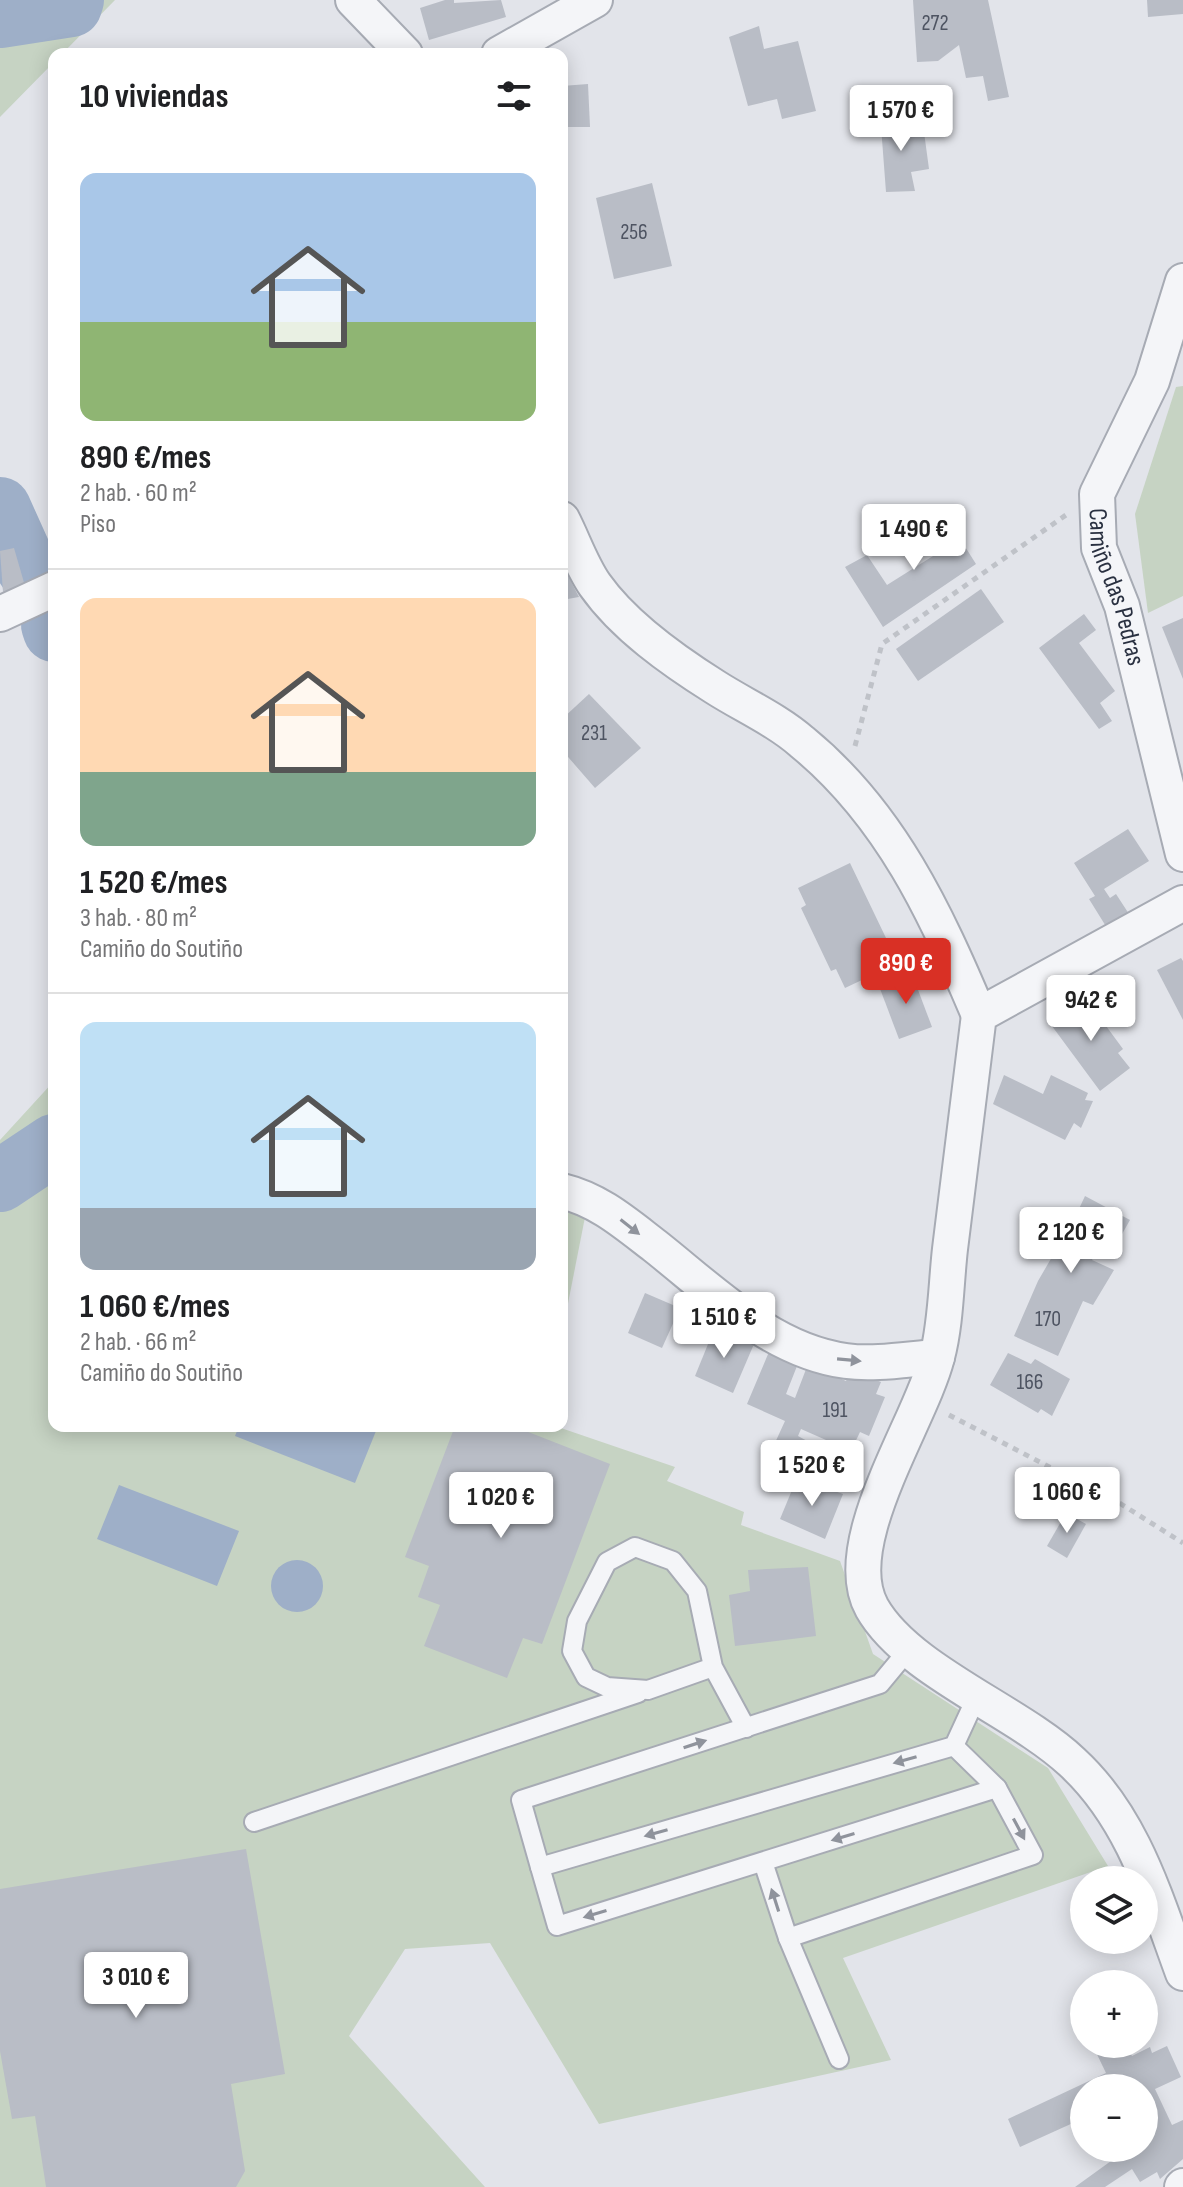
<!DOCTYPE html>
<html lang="es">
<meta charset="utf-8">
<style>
body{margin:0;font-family:"Sofia Sans Condensed",sans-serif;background:#f6f6f6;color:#202124;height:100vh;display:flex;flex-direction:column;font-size:30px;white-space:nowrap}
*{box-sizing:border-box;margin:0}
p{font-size:26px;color:#757577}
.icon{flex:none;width:44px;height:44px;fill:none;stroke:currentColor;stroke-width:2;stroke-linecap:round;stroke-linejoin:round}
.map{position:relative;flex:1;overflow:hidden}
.panel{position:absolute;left:48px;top:48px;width:520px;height:1384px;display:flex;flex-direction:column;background:#fff;border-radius:16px;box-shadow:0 4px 20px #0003}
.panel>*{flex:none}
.tools{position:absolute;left:1070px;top:1866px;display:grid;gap:16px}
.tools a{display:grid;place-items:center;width:88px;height:88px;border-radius:50%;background:#fff;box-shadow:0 4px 20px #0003;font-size:40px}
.price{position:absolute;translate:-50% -68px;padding:0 18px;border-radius:8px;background:#fff;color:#222;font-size:26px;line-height:52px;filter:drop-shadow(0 2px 4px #0008)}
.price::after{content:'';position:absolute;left:50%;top:48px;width:24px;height:18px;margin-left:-12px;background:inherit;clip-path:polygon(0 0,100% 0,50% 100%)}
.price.selected{background:#d93025;color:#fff}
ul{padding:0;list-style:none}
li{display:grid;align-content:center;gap:16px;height:424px;padding:0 32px}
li+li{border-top:2px solid #e0e0e0}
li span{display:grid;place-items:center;height:248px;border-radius:16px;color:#555}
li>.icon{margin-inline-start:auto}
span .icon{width:144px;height:144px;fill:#fffc;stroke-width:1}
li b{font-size:34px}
h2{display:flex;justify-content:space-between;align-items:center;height:96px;padding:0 32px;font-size:34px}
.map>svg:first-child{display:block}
.green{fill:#c6d3c3}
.water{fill:#9eafc8}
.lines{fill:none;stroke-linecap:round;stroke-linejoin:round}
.river{stroke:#9eafc8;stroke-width:62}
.building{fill:#b9bdc6}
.lane-casing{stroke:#a7abb4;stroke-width:22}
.street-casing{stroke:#a7abb4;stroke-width:38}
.path{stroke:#bfc2c8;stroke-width:5;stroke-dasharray:6 6;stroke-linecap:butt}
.lane{stroke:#f4f5f8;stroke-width:18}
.street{stroke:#f4f5f8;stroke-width:34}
.oneway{fill:#8f939c}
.labels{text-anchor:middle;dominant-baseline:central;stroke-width:6;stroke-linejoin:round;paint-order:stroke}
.number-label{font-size:22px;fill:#4e5462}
.street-label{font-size:26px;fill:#2a3141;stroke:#f1f3f7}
</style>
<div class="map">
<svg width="1183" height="2187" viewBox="0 0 1183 2187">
<rect width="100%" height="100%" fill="#e2e4ea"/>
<g class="green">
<polygon points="0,0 115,0 62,54 54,54 54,62 0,117"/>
<polygon points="1183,386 1183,596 1148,613 1135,514 1176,387"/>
<polygon points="54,1081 54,1426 555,1426 675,1467 667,1481 744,1512 741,1525 840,1561 873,1654 1048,1768 1108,1866 843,1958 891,2060 599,2124 490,1943 405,1949 349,2036 485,2187 0,2187 0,1140"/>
<polygon points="562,1202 587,1207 562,1334"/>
</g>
<g class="water">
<polygon points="239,1426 378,1426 355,1483 235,1436"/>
<polygon points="119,1485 239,1531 217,1586 97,1539"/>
<circle cx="297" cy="1586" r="26"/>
</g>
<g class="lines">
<g class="river">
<polyline points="0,17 71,6 73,0"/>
<polyline points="0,508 27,568"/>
<polyline points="52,625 54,631"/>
<polyline points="0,1181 54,1145"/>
</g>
</g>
<g class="building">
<polygon points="445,0 454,0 454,3 501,0 506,17 429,40 420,8"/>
<polygon points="913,0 988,0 1009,97 988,101 983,76 966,78 959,45 938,61 917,62"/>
<polygon points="1147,0 1183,0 1183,14 1148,17"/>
<polygon points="759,26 764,49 798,41 816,111 782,119 777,99 748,106 729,37"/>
<polygon points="588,84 590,127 562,127 562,86"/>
<polygon points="903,112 904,133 924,132 929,169 911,172 915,191 886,192 880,113"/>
<polygon points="652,183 672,266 614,279 596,198"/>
<polygon points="938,504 976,564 883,627 845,567 867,555 887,585 941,551 919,516"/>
<polygon points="14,548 25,586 3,592 0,551"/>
<polygon points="562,574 567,574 579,597 562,600"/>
<polygon points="981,589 1004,622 918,681 896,649"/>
<polygon points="1084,614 1096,630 1079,643 1115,691 1100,703 1112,721 1099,729 1039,648"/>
<polygon points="1183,618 1183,679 1162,627"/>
<polygon points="589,694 641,748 595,788 562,750 562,719"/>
<polygon points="1128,829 1149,861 1104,889 1110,898 1116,894 1129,914 1107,928 1089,899 1095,896 1074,863"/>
<polygon points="850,863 898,963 845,988 836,969 831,971 801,908 806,905 798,888"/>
<polygon points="1181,958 1183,961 1183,1020 1157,970"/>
<polygon points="912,974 932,1027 899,1039 879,986"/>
<polygon points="1084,996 1123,1049 1118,1053 1130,1068 1100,1091 1049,1022"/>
<polygon points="1004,1075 1043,1094 1051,1075 1088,1093 1085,1100 1093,1101 1081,1128 1074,1123 1065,1140 993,1104"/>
<polygon points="1085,1196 1130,1220 1109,1257 1097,1250 1092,1260 1114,1270 1093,1305 1083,1301 1058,1356 1014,1336 1038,1281 1063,1238 1056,1234 1071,1207 1078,1211"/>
<polygon points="645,1293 680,1308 662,1348 628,1333"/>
<polygon points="715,1327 754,1344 733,1393 695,1376"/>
<polygon points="771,1347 799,1361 786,1394 795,1398 808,1364 846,1381 851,1369 881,1382 876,1394 885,1397 869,1436 860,1432 851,1451 801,1429 798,1436 809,1442 801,1461 774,1445 785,1421 747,1404"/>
<polygon points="1008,1353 1031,1364 1035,1359 1070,1379 1052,1416 1041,1409 1038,1413 990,1385"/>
<polygon points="455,1426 513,1426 610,1464 542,1644 523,1638 507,1678 424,1646 440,1605 418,1597 429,1566 405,1557"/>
<polygon points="797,1478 843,1494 825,1539 780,1519"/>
<polygon points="1066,1513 1086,1524 1067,1558 1047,1546"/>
<polygon points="808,1567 816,1636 735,1646 729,1595 750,1591 748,1570"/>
<polygon points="246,1849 285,2074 231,2084 245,2171 236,2187 46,2187 35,2116 12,2119 0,2051 0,1889"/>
<polygon points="1092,2044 1126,2044 1132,2056 1150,2047 1152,2053 1167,2046 1181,2077 1155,2089 1172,2125 1183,2120 1183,2159 1160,2179 1157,2172 1140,2182 1132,2169 1105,2187 1075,2187 1129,2148 1144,2148 1144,2088 1084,2088 1084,2118 1020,2147 1008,2119 1106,2073"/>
</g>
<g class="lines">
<defs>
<g id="lane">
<polyline points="909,1649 880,1684 521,1800 540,1867 954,1746 977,1696"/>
<polyline points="713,1667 648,1690 607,1687 586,1677 572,1651 577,1621 607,1562 635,1547 673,1561 697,1591 713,1667 746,1728"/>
<polyline points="254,1822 638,1693"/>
<polyline points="763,1862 788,1938 839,2059"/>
<polyline points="540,1867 557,1926 997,1788"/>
<polyline points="788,1938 1033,1855 997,1788 954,1746"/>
</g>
<g id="street">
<polyline points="353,0 405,54"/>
<polyline points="499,54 595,0"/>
<path id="s1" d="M1183,281L1152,381L1097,494L1099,548L1122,606L1183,854"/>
<path d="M562,519C573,540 581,565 595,585C624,626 672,660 715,687C743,705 777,720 802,742C890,814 936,913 979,1015"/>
<polyline points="0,614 54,589"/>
<path d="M1183,903L979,1015C969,1093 960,1171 950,1249C946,1284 946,1323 937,1357C921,1421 836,1544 872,1608C908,1671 1018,1711 1072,1762C1133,1818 1155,1897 1183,1973"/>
<path d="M562,1191C599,1200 625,1223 655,1246C712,1291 771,1351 846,1361C875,1365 908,1359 937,1357"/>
<polyline points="1182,2187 1183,2186"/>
</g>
</defs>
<use href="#lane" class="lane-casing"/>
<use href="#street" class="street-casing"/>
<g class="path">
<polyline points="855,746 882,644 1066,515"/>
<polyline points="949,1415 1121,1504 1183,1543"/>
</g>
<use href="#lane" class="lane"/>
<use href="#street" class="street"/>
</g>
<defs><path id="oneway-solid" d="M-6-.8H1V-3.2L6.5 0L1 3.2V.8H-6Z" transform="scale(2)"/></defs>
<g class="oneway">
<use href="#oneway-solid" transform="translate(630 1227) rotate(38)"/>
<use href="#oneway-solid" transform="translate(849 1360) rotate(5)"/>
<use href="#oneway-solid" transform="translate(695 1744) rotate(-18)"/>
<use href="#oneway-solid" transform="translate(905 1760) rotate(164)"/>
<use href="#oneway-solid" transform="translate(1019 1829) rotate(62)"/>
<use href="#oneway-solid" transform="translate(656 1833) rotate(164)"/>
<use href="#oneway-solid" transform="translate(843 1837) rotate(163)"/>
<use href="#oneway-solid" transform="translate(775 1900) rotate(-108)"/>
<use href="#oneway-solid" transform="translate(595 1914) rotate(163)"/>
</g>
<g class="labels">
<g class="number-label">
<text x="935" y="23">272</text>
<text x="634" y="232">256</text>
<text x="594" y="733">231</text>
<text x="1048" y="1319">170</text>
<text x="1030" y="1382">166</text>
<text x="835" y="1410">191</text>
</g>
<g class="street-label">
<text stroke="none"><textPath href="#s1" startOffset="326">Camiño das Pedras</textPath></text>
</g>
</g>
</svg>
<div class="tools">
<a><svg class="icon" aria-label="layers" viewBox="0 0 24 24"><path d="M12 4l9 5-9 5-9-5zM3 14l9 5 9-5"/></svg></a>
<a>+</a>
<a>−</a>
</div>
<b class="price" style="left:901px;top:153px">1 570 €</b>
<b class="price" style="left:914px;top:572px">1 490 €</b>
<b class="price selected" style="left:906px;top:1006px">890 €</b>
<b class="price" style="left:1091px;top:1043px">942 €</b>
<b class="price" style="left:1071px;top:1275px">2 120 €</b>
<b class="price" style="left:724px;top:1360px">1 510 €</b>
<b class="price" style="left:812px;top:1508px">1 520 €</b>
<b class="price" style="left:1067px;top:1535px">1 060 €</b>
<b class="price" style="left:501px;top:1540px">1 020 €</b>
<b class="price" style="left:136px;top:2020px">3 010 €</b>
<section class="panel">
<h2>10 viviendas<svg class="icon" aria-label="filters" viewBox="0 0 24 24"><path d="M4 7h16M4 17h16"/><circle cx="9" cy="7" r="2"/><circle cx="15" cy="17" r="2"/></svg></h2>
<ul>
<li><span style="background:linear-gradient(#a9c7e8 60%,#8fb573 0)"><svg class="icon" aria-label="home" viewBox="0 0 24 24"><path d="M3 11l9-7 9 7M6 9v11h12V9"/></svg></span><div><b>890 €/mes</b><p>2 hab. · 60 m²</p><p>Piso</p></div></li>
<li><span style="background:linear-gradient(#ffd9b3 70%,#7fa58c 0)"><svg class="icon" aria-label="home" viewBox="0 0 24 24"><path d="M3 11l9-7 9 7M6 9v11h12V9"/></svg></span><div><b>1 520 €/mes</b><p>3 hab. · 80 m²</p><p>Camiño do Soutiño</p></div></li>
<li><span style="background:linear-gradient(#bfe0f5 75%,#9aa5b1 0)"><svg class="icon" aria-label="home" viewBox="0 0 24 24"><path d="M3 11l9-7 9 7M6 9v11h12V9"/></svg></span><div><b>1 060 €/mes</b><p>2 hab. · 66 m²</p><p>Camiño do Soutiño</p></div></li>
</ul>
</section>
</div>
